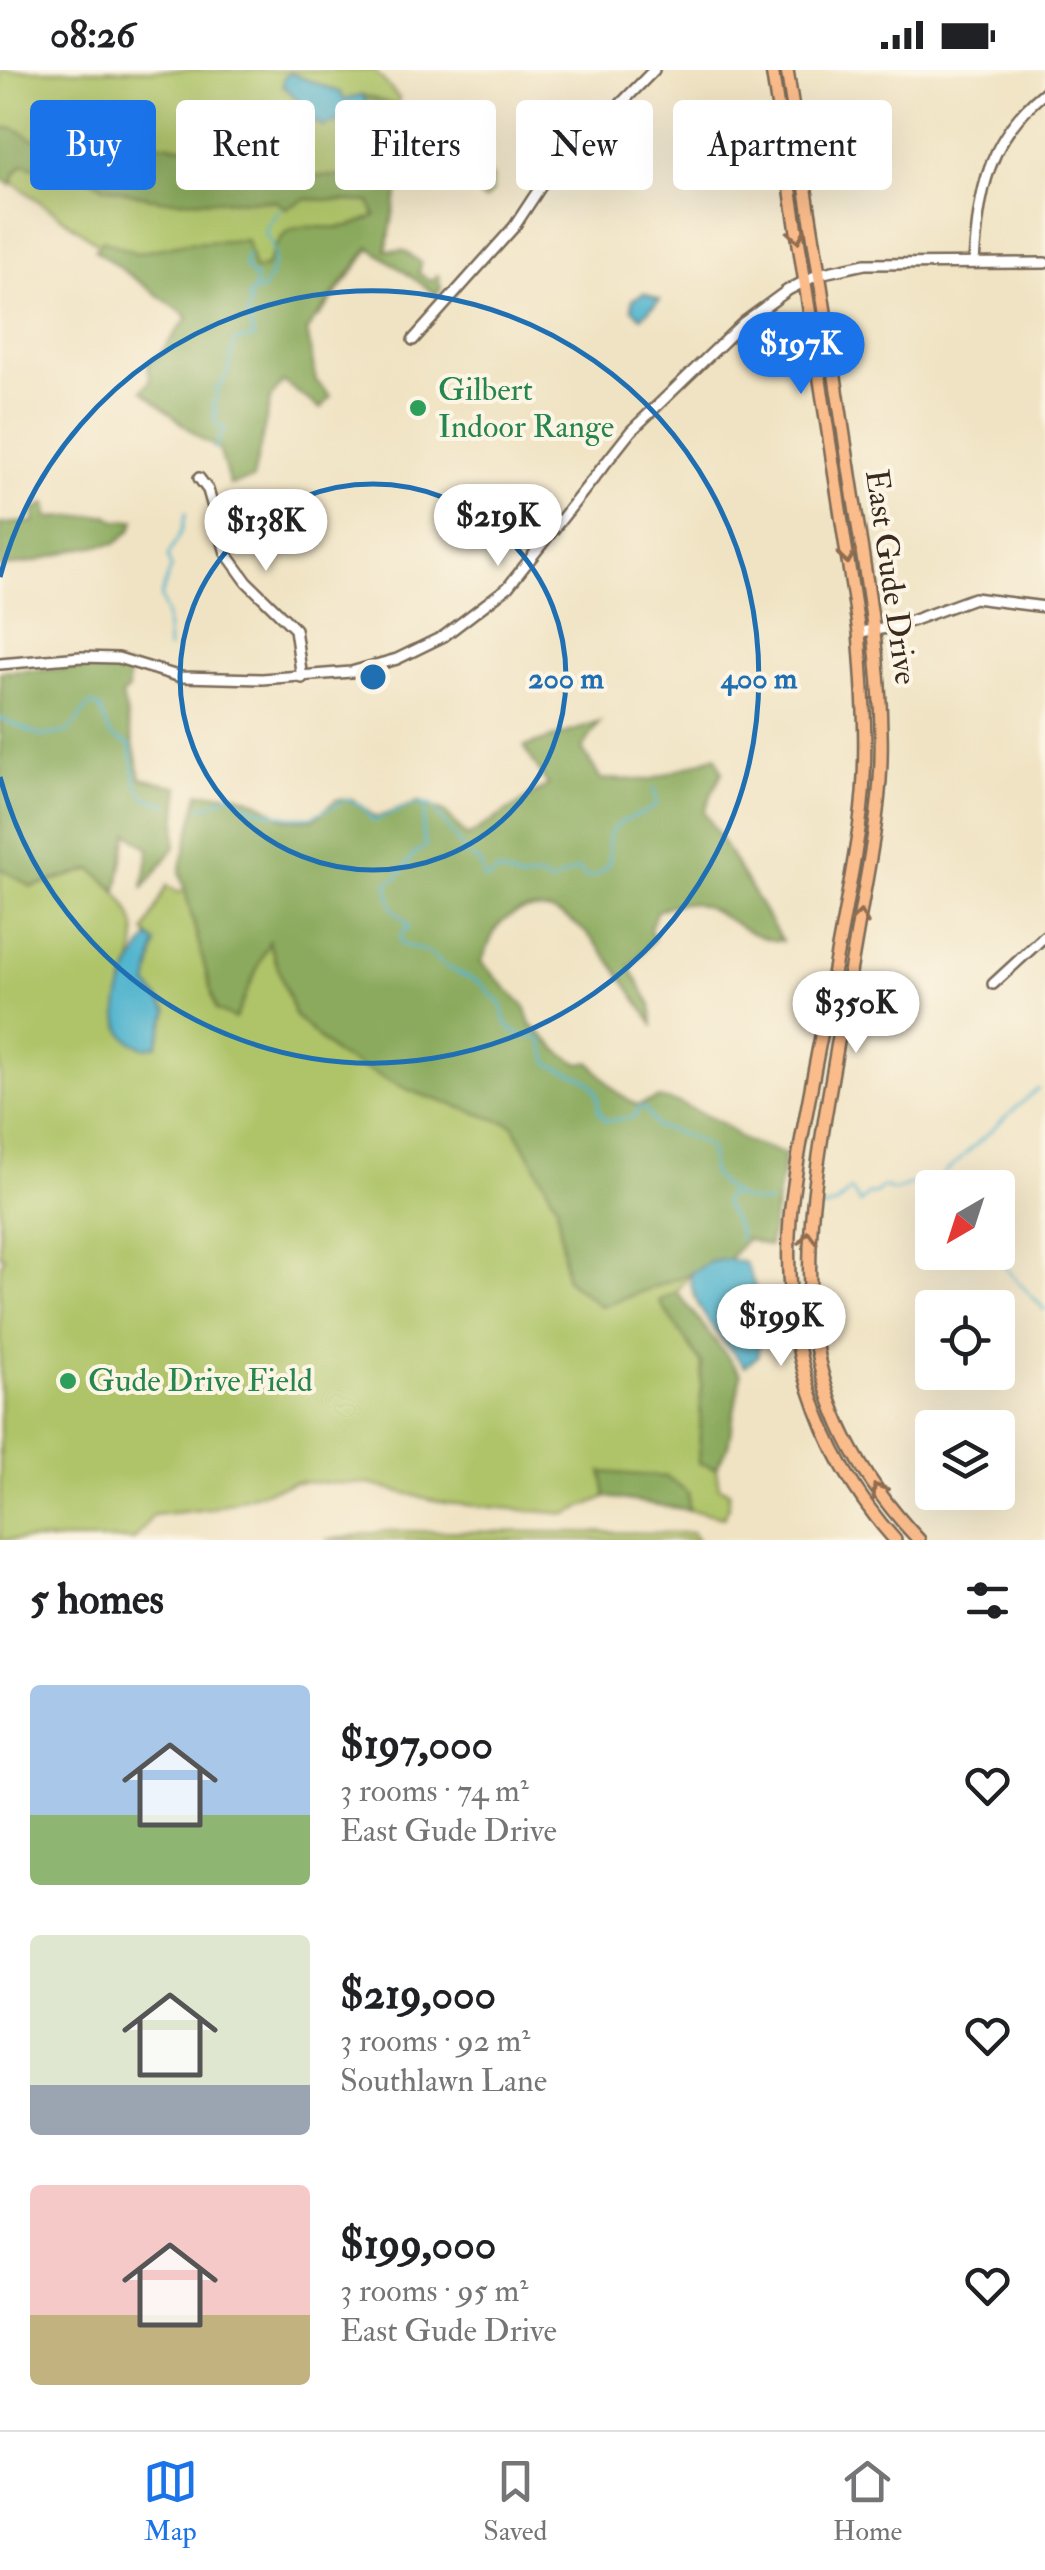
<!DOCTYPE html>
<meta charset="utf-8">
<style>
body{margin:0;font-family:"IM FELL Double Pica",serif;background:#f2f2f2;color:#202124;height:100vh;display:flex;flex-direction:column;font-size:38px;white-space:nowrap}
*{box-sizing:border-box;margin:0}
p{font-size:32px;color:#757577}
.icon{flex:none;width:55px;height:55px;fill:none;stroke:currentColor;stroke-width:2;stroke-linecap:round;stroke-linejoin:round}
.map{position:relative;height:1470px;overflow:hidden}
.panel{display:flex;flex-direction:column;background:#fff;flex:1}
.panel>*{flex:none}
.guide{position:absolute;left:30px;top:30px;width:985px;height:90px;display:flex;gap:20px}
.needle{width:65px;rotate:219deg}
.tools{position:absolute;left:915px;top:1100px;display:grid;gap:20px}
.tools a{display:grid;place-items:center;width:100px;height:100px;border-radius:10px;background:#fff;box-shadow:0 10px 40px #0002;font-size:50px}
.price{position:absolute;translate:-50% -85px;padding:0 22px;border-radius:35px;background:#fff;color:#222;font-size:32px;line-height:65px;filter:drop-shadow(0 2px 5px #0008)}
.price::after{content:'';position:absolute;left:50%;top:60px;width:30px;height:22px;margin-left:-15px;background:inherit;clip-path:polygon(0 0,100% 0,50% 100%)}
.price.selected{background:#1a73e8;color:#fff}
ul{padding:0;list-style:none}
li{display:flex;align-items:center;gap:30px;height:250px;padding:0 30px}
li span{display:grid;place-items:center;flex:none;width:280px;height:200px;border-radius:10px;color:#555}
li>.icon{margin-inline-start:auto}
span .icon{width:120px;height:120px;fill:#fffc;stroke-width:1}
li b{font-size:42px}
h2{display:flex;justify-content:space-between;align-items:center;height:120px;padding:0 30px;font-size:42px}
.tag{padding:0 35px;border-radius:10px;background:#fff;box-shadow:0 10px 40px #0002;font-size:35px;line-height:90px}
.tag.selected{background:#1a73e8;color:#fff}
.status{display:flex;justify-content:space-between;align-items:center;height:70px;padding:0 50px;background:#fff;direction:ltr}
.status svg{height:28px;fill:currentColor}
.tabs{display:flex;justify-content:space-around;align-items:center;height:140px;border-top:2px solid #e0e0e0;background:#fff;font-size:28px;color:#757577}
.tabs a{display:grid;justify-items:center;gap:5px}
.tabs .selected{color:#1a73e8}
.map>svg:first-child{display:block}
.green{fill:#afc469;stroke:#757744;stroke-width:2.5}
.forest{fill:#8baa5d;stroke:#636a3e;stroke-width:2.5}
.water{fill:#50b4ce;stroke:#466f76;stroke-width:2.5}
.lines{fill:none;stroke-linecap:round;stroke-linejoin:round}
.stream{stroke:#50b4ce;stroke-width:2.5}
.minor-casing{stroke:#7a6b58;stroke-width:14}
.major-casing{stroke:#7a6b58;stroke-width:16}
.minor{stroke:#fff;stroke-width:9}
.major{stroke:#fabc8b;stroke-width:11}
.oneway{stroke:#916c4f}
.ring{fill:none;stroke:#1f6fb2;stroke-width:5}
.leisure-dot{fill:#2e9e5b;stroke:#fcf5e5;stroke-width:4}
.labels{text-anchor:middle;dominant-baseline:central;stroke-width:8;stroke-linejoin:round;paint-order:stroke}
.leisure-label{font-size:32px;fill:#27864d;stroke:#fcf5e5;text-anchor:start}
.street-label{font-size:32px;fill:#3b2a1e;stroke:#fcf5e5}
.centre{fill:#1f6fb2;stroke:#fcf5e5;stroke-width:5}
.ring-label{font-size:30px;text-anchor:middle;font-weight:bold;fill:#1f6fb2;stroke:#fcf5e5;stroke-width:8;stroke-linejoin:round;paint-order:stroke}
</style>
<div class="status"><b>08:26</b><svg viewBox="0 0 49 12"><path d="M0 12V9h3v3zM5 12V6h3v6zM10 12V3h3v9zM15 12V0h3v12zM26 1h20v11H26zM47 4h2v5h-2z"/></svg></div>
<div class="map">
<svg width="1045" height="1470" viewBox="0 0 1045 1470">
<rect width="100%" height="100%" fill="#fcf5e5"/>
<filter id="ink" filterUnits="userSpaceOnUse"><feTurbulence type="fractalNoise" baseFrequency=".01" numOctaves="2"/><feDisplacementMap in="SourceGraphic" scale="20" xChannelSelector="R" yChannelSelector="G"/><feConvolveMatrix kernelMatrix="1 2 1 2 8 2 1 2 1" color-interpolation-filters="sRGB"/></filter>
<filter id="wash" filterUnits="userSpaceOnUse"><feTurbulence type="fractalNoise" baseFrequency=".0048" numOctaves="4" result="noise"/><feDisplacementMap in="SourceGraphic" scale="40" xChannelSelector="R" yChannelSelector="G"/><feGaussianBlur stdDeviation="2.25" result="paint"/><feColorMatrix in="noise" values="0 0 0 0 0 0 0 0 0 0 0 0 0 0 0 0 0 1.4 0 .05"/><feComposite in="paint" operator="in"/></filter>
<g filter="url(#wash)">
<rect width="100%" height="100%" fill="#f0e3c3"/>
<g class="green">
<polygon points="0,0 374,0 399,28 371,178 319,247 302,234 259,290 0,103"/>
<path d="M0,798L32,817L93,799C136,839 148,859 123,915L157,975L168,941L148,915L156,874L145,862L167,815L179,823L193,811L198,833L193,852L217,940L235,948L269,871L295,946L337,985L411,1021L513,1055L557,1135L566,1209L601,1237L691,1203L677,1222L659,1231L702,1294L699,1392L716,1398L719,1417L729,1421L728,1437L724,1447L689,1440L688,1422L603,1402L606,1427L567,1444L445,1433L368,1414L295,1412L210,1439L153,1445L134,1470H0V1196L4,1186L0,1185Z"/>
<polygon points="387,1461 693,1463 697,1470 325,1470"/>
</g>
<g class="forest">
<path d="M362,25L433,47L493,107V122L485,130L437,95L411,100C391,124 395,149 386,180L405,181L421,193L419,203L431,211L438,205L441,219L436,224L369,177L307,260L316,311L331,326L321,339L283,312L271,327L253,409L230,415L219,379L201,369L142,320L150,311L148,292L156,289L188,247L95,180L103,170L137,183L187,173L247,170L254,200L267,196C288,135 311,166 353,155C360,153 368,149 375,146L370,132L306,129L286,138L275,131L159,130L104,117L80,102L52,104L23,94L15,103L11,115L0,107V58H15L33,69L69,64L103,72L161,74L253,84L291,106H342L361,98L379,79L370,52L359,45L367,36Z"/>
<polygon points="46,433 48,448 108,445 116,451 135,450 131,460 116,473 77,479 37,491 0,498 0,454 34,452 34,441"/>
<polygon points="121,596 128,602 128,620 122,625 141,708 179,717 175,777 143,819 149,779 128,763 117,821 92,799 32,817 0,798 0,602"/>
<path d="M600,652L582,679L601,709L650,710L716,686L722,702L704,741L782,871C732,870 710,811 656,842L650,859L654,868L630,897L651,935L653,954C624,915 583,828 525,840C516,842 504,849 498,856C491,866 487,881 481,892L525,937L532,956L564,985L580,994L590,992L615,1021L637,1035L659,1028L679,1033L724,1054L743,1070L785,1084L769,1176L746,1169L729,1189L710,1192L691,1203L601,1237L566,1209L557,1135L513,1055L411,1021L337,985L295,946L269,872L235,949L216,940L180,801L199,723L236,724L258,732L285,749H314L336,730L352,729L376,748L419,732L445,742L467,767L548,715L524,677Z"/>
<polygon points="677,1222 741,1304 728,1376 716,1398 699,1393 702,1294 659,1231"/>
<polygon points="602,1402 667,1407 688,1422 689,1440 606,1427"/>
</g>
<g class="water">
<polygon points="290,3 341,23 344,30 362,25 368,36 359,45 350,46 346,41 338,52 322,57 318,52 311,54 303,48 296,28 283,16 284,8"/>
<polygon points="644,223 660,230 641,247 632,239 633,229"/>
<path d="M149,867L156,873L148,915L168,941L157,975L147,978C93,965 127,897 149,867Z"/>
<path d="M729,1189L745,1193C762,1223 759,1252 758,1286L745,1296C726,1274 687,1234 691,1203L710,1192Z"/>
</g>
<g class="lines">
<g class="stream">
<polyline points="247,184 245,198 256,209 254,221"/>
<path d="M214,379L225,357L217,356L213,345L218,343L212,334L216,331V319C230,309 231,285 235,271L254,268L247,242L251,235L248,227L254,221L263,220C273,202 281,180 265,164L268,154L280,139"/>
<polyline points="168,579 166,544 161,527 171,498 168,486 182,460 186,443"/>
<polyline points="0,648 41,666 68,662 90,634 100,638 110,665 130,675 136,713 145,727 168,735"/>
<path d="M426,734L422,763L426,776L415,783L397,808L387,813L392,837L409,856L400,866L401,874L427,882L446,897L479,912L502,935L504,948L512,961L525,967L541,968L549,993C568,1007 602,1002 598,1040L606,1051L634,1047L639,1037L645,1038L656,1057C667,1059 703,1070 709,1079C713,1085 710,1096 712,1103C727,1125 744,1133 770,1133"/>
<path d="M200,736L207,737L229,724L254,738L289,747H311L347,729L362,736L373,751L412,735H431L467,784L480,793L485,809L491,808L497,801L521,810L538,807L551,813L577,799L588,808C627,796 597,773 615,757C628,745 646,746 657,734L654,717"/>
<polyline points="927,1119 1038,1018"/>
<polyline points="732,1125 725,1127 724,1133 740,1163 739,1170"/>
<polyline points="818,1140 835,1135 851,1120 860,1133 868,1124 875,1124 883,1117 895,1121 914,1113 932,1123"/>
<polyline points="990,1182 1045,1240"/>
<polyline points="968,1185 969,1182"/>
</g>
</g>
</g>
<g filter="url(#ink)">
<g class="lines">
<defs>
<g id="minor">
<path d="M974,192C979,122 987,69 1045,22"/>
<polyline points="413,270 514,157 543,113 654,0"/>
<polyline points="199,408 208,420 226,483 247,512 295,559 302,608"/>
<polyline points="859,562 895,557 974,528 1045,537"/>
<polyline points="0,594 81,587 118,588 181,607 262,609 351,602 397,589 444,566 508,517 631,361 743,253 788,220 819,204 865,194 1045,193"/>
<polyline points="993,914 1045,866"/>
</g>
<g id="major">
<path d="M772,0L859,562C864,628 869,693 859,759C846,844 828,928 812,1013C804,1057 794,1102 790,1148C781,1265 816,1382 895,1470"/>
<path d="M787,0C808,133 829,265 849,398C862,486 880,573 881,662C883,719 873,772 863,828C851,895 840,962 828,1030C798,1202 790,1334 919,1470"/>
</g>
</defs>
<use href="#minor" class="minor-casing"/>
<use href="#major" class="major-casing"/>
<use href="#minor" class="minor"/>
<use href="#major" class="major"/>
</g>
<defs><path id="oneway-chevron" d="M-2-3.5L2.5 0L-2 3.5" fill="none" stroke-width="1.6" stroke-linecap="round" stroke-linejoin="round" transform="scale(2.5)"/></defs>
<g class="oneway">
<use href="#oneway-chevron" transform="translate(797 166) rotate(82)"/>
<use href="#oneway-chevron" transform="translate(847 487) rotate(81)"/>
<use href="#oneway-chevron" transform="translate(860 847) rotate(-80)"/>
<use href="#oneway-chevron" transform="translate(808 1168) rotate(-88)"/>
<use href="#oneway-chevron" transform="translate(878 1420) rotate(-124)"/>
</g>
</g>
<g class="ring">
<circle cx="373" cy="607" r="193"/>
<path d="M0 507A386 386 0 1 1 0 707"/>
</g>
<g class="leisure-dot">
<circle cx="418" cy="338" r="10"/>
<circle cx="68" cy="1311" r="10"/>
</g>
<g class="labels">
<g class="leisure-label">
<text x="438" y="320">Gilbert<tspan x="438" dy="37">Indoor Range</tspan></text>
<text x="88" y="1311">Gude Drive Field</text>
</g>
<g class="street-label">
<text transform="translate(891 507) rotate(82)">East Gude Drive</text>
</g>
</g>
<circle cx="373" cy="607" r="15" class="centre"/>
<g class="ring-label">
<text x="566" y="618">200 m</text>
<text x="759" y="618">400 m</text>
</g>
</svg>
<div class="tools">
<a><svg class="needle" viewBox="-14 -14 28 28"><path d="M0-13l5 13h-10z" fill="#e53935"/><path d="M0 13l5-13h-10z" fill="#757577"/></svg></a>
<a><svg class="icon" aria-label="locate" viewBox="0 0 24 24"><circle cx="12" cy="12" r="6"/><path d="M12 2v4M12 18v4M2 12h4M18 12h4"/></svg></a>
<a><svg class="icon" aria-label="layers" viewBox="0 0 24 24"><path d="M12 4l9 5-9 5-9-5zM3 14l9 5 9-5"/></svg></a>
</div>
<b class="price selected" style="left:801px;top:327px">$197K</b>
<b class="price" style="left:498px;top:499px">$219K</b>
<b class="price" style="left:266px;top:504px">$138K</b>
<b class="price" style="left:856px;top:986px">$350K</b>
<b class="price" style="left:781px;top:1299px">$199K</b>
<div class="guide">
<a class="tag selected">Buy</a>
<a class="tag">Rent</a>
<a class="tag">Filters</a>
<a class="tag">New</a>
<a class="tag">Apartment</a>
</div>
</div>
<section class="panel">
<h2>5 homes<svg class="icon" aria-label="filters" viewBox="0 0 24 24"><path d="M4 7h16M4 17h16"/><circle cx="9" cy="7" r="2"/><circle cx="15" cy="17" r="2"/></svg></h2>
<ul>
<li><span style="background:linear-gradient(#a9c7e8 65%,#8fb573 0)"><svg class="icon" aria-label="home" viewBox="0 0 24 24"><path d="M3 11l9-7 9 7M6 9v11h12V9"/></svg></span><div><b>$197,000</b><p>3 rooms · 74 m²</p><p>East Gude Drive</p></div><svg class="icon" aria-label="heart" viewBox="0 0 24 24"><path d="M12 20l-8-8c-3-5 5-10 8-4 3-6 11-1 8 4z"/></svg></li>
<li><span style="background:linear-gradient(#dfe7d0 75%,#9aa5b1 0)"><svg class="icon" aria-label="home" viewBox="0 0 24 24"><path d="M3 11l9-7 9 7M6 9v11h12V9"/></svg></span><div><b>$219,000</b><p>3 rooms · 92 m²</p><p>Southlawn Lane</p></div><svg class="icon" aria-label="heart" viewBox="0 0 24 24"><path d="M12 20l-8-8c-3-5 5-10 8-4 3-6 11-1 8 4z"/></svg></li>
<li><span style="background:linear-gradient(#f6c9c9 65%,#c2b280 0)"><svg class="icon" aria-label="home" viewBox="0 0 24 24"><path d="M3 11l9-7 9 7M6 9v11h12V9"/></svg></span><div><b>$199,000</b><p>3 rooms · 95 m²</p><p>East Gude Drive</p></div><svg class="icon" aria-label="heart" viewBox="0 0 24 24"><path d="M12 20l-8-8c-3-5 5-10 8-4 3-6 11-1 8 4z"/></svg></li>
</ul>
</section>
<nav class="tabs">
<a class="selected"><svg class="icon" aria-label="map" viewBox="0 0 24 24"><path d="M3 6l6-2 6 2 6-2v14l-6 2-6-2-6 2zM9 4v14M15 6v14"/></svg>Map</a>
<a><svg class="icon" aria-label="saved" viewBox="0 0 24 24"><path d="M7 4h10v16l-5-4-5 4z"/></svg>Saved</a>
<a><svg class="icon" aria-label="home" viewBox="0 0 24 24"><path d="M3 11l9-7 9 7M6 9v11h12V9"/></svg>Home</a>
</nav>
